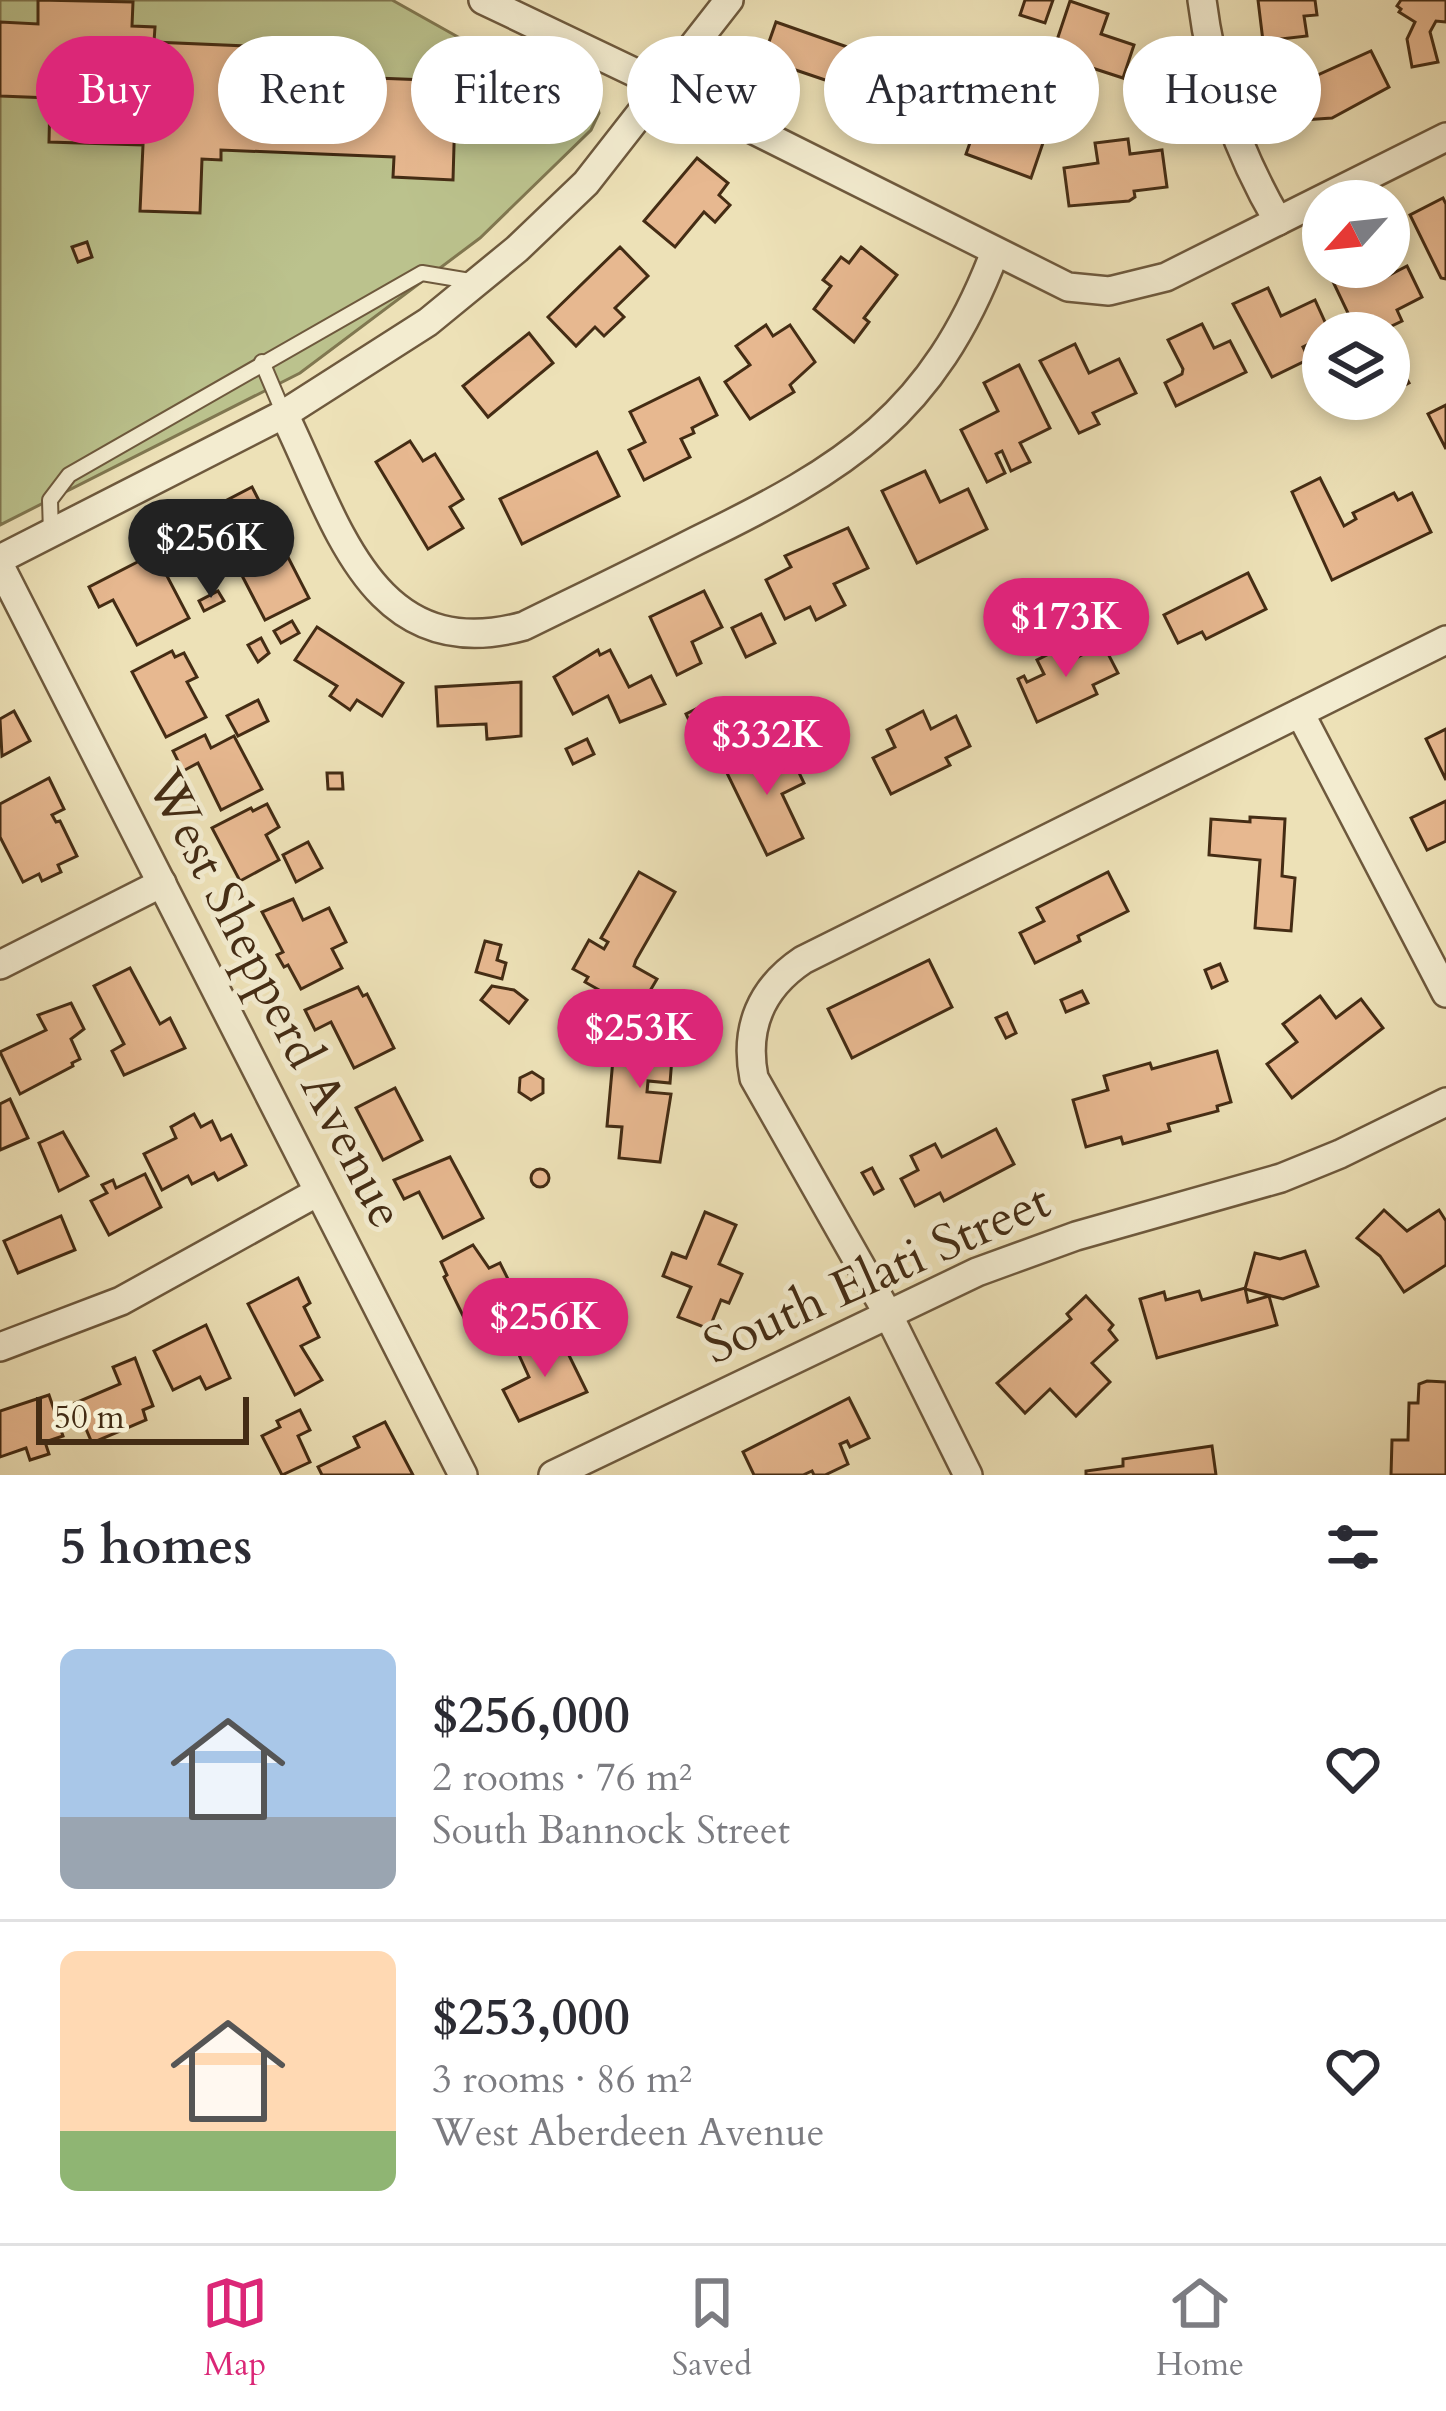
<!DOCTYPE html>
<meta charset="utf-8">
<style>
body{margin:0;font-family:Cardo,serif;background:#f7f7f7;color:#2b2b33;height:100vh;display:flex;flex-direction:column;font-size:45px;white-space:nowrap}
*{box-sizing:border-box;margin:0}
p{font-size:39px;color:#7c7c81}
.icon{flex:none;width:66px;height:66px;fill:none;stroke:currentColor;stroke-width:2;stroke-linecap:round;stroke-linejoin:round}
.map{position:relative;height:1475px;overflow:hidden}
.sheet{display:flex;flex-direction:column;background:#fff;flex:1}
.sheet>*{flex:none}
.top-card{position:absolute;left:36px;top:36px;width:1374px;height:108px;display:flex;gap:24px}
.needle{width:78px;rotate:243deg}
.fabs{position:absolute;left:1302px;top:180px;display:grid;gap:24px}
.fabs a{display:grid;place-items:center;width:108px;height:108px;border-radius:50%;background:#fff;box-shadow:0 6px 18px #0003;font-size:60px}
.scale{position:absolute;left:36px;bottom:30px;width:213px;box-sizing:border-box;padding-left:12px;border:6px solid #442c14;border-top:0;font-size:33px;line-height:42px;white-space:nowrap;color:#442c14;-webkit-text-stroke:9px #f3ecd0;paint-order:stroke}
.price{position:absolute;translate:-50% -102px;padding:0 27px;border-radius:42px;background:#db2777;color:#fff;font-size:39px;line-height:78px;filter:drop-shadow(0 3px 6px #0008)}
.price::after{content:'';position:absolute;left:50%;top:72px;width:36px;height:27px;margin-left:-18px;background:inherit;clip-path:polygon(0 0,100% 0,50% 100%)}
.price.current{background:#222;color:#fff}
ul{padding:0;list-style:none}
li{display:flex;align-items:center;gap:36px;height:300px;padding:0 60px}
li+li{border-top:3px solid #e1e1e2}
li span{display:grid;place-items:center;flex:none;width:336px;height:240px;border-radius:18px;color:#555}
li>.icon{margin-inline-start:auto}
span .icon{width:144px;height:144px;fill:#fffc;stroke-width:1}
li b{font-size:51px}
h2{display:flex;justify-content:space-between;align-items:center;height:144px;padding:0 60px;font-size:51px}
.chip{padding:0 42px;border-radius:54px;background:#fff;box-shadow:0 6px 18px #0003;font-size:42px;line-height:108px}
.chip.current{background:#db2777;color:#fff}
.menu{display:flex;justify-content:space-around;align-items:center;height:168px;border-top:3px solid #e1e1e2;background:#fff;font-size:33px;color:#7c7c81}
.menu a{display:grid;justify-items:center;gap:6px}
.menu .current{color:#db2777}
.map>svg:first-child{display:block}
.green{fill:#bbc28d;stroke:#807750;stroke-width:3}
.building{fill:#e7b890;stroke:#442c14;stroke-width:3}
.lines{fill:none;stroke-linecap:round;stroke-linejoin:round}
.lane-casing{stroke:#6e593d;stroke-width:18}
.street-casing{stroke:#6e593d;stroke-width:32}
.lane{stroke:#f3ecd0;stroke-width:14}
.street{stroke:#f3ecd0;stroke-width:27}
.labels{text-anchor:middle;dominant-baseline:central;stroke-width:10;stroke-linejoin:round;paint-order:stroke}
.street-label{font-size:51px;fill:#442c14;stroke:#f3ecd0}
</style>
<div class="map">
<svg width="1446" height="1475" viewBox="0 0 1446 1475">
<rect width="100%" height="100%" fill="#ede1b7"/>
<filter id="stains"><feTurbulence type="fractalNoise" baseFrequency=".00167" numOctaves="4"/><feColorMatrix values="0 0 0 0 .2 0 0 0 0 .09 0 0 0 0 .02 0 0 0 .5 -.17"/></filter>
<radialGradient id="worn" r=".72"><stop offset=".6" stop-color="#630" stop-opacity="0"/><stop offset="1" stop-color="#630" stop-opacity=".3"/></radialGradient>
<polygon class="green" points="0,0 392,0 483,51 500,47 594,92 599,113 591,130 480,238 300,373 0,525"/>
<g class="building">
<polygon points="38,0 133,2 132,26 155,27 154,42 246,46 245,73 426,80 425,109 455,111 453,180 393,177 394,157 221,150 221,160 202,159 200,213 140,211 143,145 49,142 50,98 0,96 0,22 38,24"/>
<polygon points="1025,0 1053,0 1045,23 1020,15"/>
<polygon points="1258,0 1315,0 1317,15 1304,16 1307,36 1263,41"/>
<polygon points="1401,0 1446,0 1446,22 1436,21 1430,32 1438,62 1412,67 1407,39 1415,22 1399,12 1401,9 1397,6"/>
<polygon points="1070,1 1108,14 1101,34 1134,45 1123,78 1052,55"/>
<polygon points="776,22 853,49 840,85 763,59"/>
<polygon points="1371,51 1389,87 1332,118 1289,121 1286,81 1313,77"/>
<polygon points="906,66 937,79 932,90 953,98 939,134 910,122 909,126 863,105 877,70 900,79"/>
<polygon points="979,117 1044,140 1031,178 966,154"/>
<polygon points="1128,139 1130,154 1162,150 1167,187 1134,191 1135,197 1129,201 1069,206 1064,168 1098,163 1095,143"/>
<polygon points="697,158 728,183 719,195 730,205 715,222 704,212 675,247 644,221"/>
<polygon points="1443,198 1446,204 1446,279 1441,278 1410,215"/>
<polygon points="87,242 92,257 78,262 72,247"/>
<polygon points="620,247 648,276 615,308 624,317 604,336 595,327 576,346 548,317"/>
<polygon points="861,247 897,275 864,318 869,322 854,342 814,309 831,286 823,280 841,257 849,263"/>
<polygon points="1407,266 1422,297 1397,310 1402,321 1377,333 1356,330 1326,267 1373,267 1380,280"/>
<polygon points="1268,288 1281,316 1315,300 1330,333 1323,333 1323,337 1303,347 1309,359 1272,377 1233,304"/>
<polygon points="1202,324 1214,348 1230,341 1246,372 1176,406 1165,383 1182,374 1183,369 1168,340"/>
<polygon points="766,325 773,336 790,325 815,362 790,385 794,392 750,419 725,382 750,365 736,346"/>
<polygon points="529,333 553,363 488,417 463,386"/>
<polygon points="1075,344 1089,373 1119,359 1136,393 1093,413 1099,424 1079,433 1040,361"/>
<polygon points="1019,365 1050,428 1020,443 1030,462 1011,471 1002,451 996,454 1005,473 987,482 961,430 998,411 984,383"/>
<polygon points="1401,369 1409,383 1396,390 1389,375"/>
<polygon points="699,378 717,415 692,428 694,433 681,439 690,457 644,480 629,450 645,442 630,412"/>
<polygon points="1446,405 1446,449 1428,414"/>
<polygon points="410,441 423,461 435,454 463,499 450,507 463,528 428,549 376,462"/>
<polygon points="597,452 619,496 522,544 500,499"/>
<polygon points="925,471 940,502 968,489 987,529 917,563 882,491"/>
<polygon points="1320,478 1344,526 1356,519 1353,513 1394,493 1398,500 1412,493 1431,532 1332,580 1292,492"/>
<polygon points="252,487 309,598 265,620 208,510"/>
<polygon points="848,528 868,568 834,584 845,605 816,620 810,607 785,619 766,580 791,567 785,556"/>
<polygon points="155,553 189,618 137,645 113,600 99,607 89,587"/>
<polygon points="1248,573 1266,609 1206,639 1202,632 1178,643 1164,615"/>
<polygon points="218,591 224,601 204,611 199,601"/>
<polygon points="704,591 722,627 692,642 701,663 677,675 650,617"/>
<polygon points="761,614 775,643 746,657 732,628"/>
<polygon points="292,621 299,633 281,643 274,631"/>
<polygon points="317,627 403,683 382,716 357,700 350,710 330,696 337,686 295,660"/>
<polygon points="261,638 269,653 258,662 248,645"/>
<polygon points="1069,644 1076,658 1103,644 1118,673 1093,685 1097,694 1037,722 1018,679 1024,676 1027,682 1044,674 1037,660"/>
<polygon points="598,650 600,655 610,650 629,687 651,676 665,704 620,722 608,696 573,714 554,677"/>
<polygon points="172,651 175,657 184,653 197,677 187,682 206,717 166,737 132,672"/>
<polygon points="521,682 521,736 487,739 486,724 438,726 436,687"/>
<polygon points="258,700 268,721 238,736 227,716"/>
<polygon points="700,707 708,725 694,731 686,714"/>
<polygon points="14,711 30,741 2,756 0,719"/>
<polygon points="923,711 931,729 956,716 970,746 946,758 950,765 891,794 873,758 895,747 887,730"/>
<polygon points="1446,729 1446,780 1426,739"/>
<polygon points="205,735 211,748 234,736 262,789 221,810 198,763 183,771 173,751"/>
<polygon points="587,739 594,754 573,764 566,749"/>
<polygon points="760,749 765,760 770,758 774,765 791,756 804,783 782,794 803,838 767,855 724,767"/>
<polygon points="327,773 342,773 343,789 328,789"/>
<polygon points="49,778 64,809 52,815 56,822 60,821 77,856 58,865 61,872 42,881 39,874 23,882 0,837 0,804"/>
<polygon points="1446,801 1446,841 1427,850 1411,818"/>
<polygon points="267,804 279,827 266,835 279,860 240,881 212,828 251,808 253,811"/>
<polygon points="1250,817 1285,819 1282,876 1295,878 1291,931 1255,928 1260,860 1209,855 1211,819 1250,822"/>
<polygon points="308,842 322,868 296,882 283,855"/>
<polygon points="639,872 675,892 636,960 634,966 657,979 641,1006 619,993 615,999 585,982 588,977 573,969 589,940 604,949 608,942 601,938"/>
<polygon points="1108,872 1128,911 1078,936 1080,941 1035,963 1020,933 1044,921 1037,908"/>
<polygon points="293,899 303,920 329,908 346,942 332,949 342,968 301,989 288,965 284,967 277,955 283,952 262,912"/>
<polygon points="485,941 501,945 497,960 506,963 502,979 476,972"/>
<polygon points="929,960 952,1007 852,1058 828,1009"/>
<polygon points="1220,964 1227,981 1212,988 1205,970"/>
<polygon points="130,968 160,1024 170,1018 185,1048 124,1075 112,1051 124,1044 94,986"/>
<polygon points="492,986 514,990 527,1000 509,1023 481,1000"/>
<polygon points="358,987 363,996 367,994 394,1048 354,1068 331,1022 315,1030 305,1010"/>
<polygon points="1082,991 1088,1003 1066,1012 1061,1000"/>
<polygon points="1320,996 1336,1018 1361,999 1383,1028 1292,1098 1267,1064 1297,1042 1283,1024"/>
<polygon points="71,1003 84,1029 71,1039 80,1059 72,1063 73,1066 20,1094 0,1052 46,1030 38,1015"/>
<polygon points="1007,1013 1016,1033 1006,1038 996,1018"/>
<polygon points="616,1026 674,1032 670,1083 648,1081 647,1092 671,1094 660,1162 619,1158 622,1127 607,1126"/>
<polygon points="1217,1051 1231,1102 1217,1106 1218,1111 1168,1124 1170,1131 1123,1144 1121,1137 1086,1147 1073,1100 1108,1090 1104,1076 1150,1063 1152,1069"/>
<polygon points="532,1072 543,1079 543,1093 531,1100 519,1092 520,1078"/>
<polygon points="395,1088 422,1140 383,1160 356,1108"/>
<polygon points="10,1099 28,1138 0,1150 0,1104"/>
<polygon points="194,1114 201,1127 212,1121 221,1140 231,1135 246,1165 218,1180 214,1173 192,1184 188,1176 162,1190 144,1154 176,1138 171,1127"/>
<polygon points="996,1129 1014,1164 944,1201 940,1193 915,1206 901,1179 918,1170 911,1156 935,1144 942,1157"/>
<polygon points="63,1132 88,1176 59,1191 39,1143"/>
<polygon points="450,1157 483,1218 443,1238 419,1192 404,1199 394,1180"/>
<polygon points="872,1168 883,1189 874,1194 862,1173"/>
<circle cx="540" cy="1178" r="9"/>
<polygon points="145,1174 161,1207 109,1235 91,1201 107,1193 102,1185 113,1180 116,1188"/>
<polygon points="1384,1210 1407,1231 1439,1210 1446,1221 1446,1265 1404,1292 1380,1256 1357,1238"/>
<polygon points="705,1212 736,1225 719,1264 742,1274 729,1303 721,1300 709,1329 678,1317 691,1287 663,1276 672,1253 686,1258"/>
<polygon points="61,1216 75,1250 18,1273 4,1241"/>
<polygon points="473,1245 489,1268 500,1263 511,1285 501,1290 511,1310 470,1330 444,1277 447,1275 441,1262"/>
<polygon points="1305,1251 1318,1286 1283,1299 1245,1289 1255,1253 1280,1259"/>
<polygon points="298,1278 310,1303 304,1307 319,1337 301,1346 322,1380 295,1395 248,1304"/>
<polygon points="1245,1288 1248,1302 1269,1296 1277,1325 1157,1358 1140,1299 1164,1292 1166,1300 1199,1291 1202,1300"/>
<polygon points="1086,1296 1113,1325 1109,1330 1117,1340 1092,1363 1110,1382 1076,1416 1050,1389 1025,1413 997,1383 1071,1319 1067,1314"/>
<polygon points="530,1320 537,1327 534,1336 525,1339 518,1332 521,1323"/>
<polygon points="206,1325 230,1378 206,1389 200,1377 173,1390 154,1351"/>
<polygon points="559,1335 587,1392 519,1421 503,1390 529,1377 519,1355"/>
<polygon points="135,1358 153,1406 143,1410 146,1420 92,1443 75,1403 120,1384 113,1367"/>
<polygon points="1427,1381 1446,1382 1446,1475 1391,1475 1392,1440 1408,1440 1409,1403 1418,1403 1419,1384"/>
<polygon points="49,1395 63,1436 45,1442 49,1454 30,1460 26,1448 0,1457 0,1411"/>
<polygon points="849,1398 869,1438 850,1447 847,1441 840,1444 848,1464 825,1475 814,1475 812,1471 803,1475 754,1475 743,1452"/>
<polygon points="300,1410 310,1430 298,1436 310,1462 282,1475 262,1436 280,1427 277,1421"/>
<polygon points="385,1422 413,1475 322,1475 318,1467 359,1447 354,1437"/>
<polygon points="1212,1446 1216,1475 1086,1475 1086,1471 1123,1466 1123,1459"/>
</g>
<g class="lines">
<defs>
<g id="lane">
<polyline points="262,362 284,414"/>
<polyline points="51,533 50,500 69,475 422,273 476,282"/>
</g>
<g id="street">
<polyline points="483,0 726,116 1068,287 1109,291 1166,277 1446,137"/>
<path d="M1202,0C1212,80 1237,151 1278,221"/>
<path d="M284,414C337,522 372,668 524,626C581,598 639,570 696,541C846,468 933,415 995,252"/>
<polyline points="0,559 284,414 428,322 517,249 586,183 729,0"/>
<polyline points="0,566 463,1475"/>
<polyline points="1300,713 1446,993"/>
<polyline points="0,965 162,883"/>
<polyline points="0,1347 121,1301 318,1192"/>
<polyline points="553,1475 977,1272 1076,1236 1281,1178 1340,1154 1446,1102"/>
<path d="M968,1475L888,1314L754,1078C744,1028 761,988 803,960L1446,640"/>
</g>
</defs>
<use href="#lane" class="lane-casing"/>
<use href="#street" class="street-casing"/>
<use href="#lane" class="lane"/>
<use href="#street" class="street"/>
</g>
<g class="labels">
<g class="street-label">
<text transform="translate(275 999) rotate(63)">West Shepperd Avenue</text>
<text transform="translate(877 1274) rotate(-24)">South Elati Street</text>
</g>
</g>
<rect width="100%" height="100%" filter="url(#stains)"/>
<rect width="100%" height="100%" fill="url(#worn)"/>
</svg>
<div class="fabs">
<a><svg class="needle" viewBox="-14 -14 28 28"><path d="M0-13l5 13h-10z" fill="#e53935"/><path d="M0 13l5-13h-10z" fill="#7c7c81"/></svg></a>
<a><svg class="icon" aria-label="layers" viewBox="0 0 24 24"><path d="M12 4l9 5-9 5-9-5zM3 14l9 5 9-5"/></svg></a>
</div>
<div class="scale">50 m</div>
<b class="price current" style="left:211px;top:601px">$256K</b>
<b class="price" style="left:1066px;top:680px">$173K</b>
<b class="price" style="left:767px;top:798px">$332K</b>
<b class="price" style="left:640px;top:1091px">$253K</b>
<b class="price" style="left:545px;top:1380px">$256K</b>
<div class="top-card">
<a class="chip current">Buy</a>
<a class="chip">Rent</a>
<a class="chip">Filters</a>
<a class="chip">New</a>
<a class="chip">Apartment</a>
<a class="chip">House</a>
</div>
</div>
<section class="sheet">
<h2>5 homes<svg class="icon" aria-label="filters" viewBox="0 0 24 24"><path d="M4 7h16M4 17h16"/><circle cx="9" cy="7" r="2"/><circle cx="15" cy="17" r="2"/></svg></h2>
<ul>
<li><span style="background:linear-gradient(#a9c7e8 70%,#9aa5b1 0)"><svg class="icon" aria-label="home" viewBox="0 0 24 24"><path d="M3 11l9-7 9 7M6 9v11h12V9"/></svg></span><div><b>$256,000</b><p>2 rooms · 76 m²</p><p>South Bannock Street</p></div><svg class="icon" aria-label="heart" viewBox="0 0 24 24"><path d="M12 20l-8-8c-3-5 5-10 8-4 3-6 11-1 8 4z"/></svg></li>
<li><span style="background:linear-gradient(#ffd9b3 75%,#8fb573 0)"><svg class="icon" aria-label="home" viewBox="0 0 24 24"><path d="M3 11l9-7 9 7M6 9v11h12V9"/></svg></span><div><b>$253,000</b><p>3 rooms · 86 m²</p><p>West Aberdeen Avenue</p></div><svg class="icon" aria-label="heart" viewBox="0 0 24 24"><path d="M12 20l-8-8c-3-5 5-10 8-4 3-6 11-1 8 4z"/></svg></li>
</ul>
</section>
<nav class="menu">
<a class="current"><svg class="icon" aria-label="map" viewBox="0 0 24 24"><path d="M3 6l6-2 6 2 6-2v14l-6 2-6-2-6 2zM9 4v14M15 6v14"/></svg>Map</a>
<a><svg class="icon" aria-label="saved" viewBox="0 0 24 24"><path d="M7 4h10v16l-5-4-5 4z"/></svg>Saved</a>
<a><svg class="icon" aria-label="home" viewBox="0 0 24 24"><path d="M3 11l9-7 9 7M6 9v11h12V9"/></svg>Home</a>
</nav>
